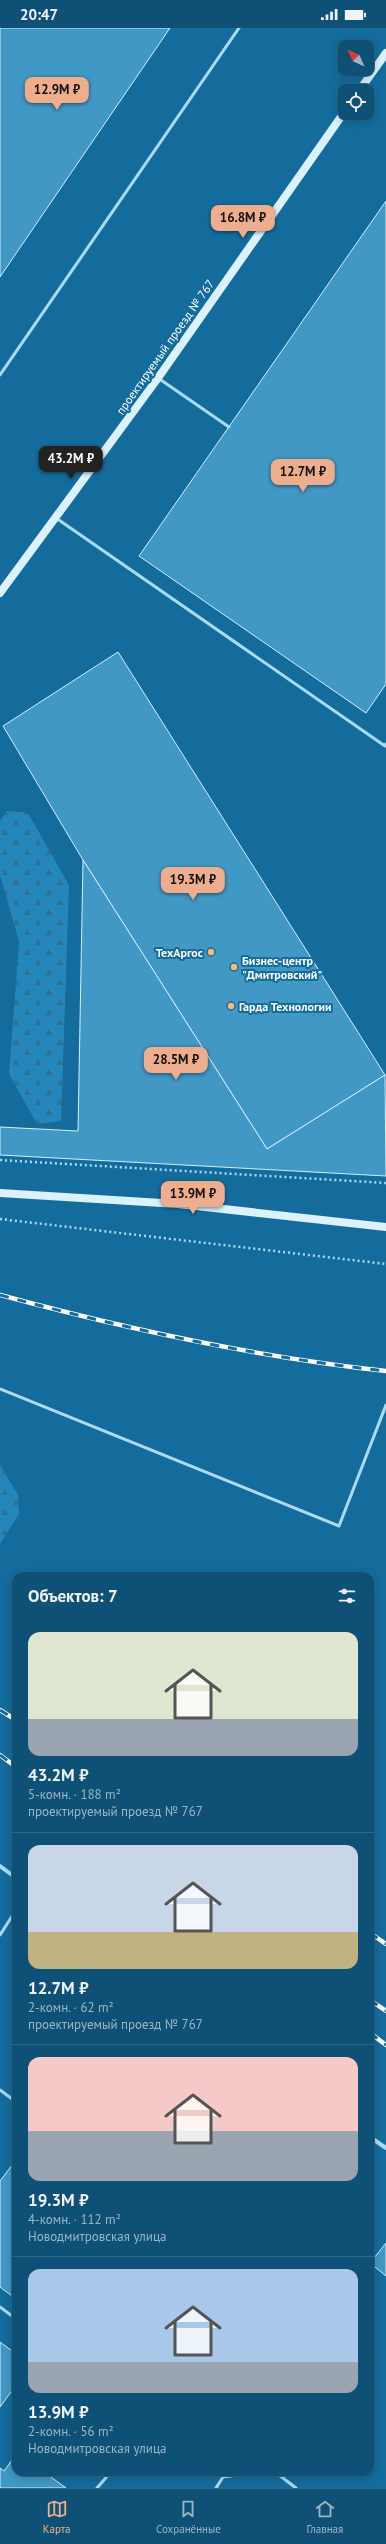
<!DOCTYPE html>
<html lang="ru">
<meta charset="utf-8">
<style>
body{margin:0;font-family:"PT Sans",sans-serif;background:#18577b;color:#f1f3f6;height:100vh;display:flex;flex-direction:column;font-size:15px;white-space:nowrap}
*{box-sizing:border-box;margin:0}
p{font-size:13px;color:#9bb5c5}
.icon{flex:none;width:22px;height:22px;fill:none;stroke:currentColor;stroke-width:2;stroke-linecap:round;stroke-linejoin:round}
.map{position:relative;flex:1;overflow:hidden}
.details{position:absolute;left:12px;top:1544px;width:362px;height:904px;display:flex;flex-direction:column;background:#0f5176;border-radius:12px;box-shadow:0 2px 10px #0003,0 0 0 1px #2f6888}
.details>*{flex:none}
.needle{width:26px;rotate:315deg}
.controls{position:absolute;left:338px;top:12px;display:grid;gap:8px}
.controls a{display:grid;place-items:center;width:36px;height:36px;border-radius:8px;background:#0f5176;box-shadow:0 2px 10px #0003,0 0 0 1px #2f6888;font-size:20px}
.price{position:absolute;translate:-50% -34px;padding:0 9px;border-radius:8px;background:#eead8d;color:#111;font-size:13px;line-height:26px;filter:drop-shadow(0 1px 2px #0008)}
.price::after{content:'';position:absolute;left:50%;top:24px;width:12px;height:9px;margin-left:-6px;background:inherit;clip-path:polygon(0 0,100% 0,50% 100%)}
.price.current{background:#222;color:#fff}
ul{padding:0;list-style:none}
li{display:grid;align-content:center;gap:8px;height:212px;padding:0 16px}
li+li{border-top:1px solid #2f6888}
li span{display:grid;place-items:center;height:124px;border-radius:12px;color:#555}
li>.icon{margin-inline-start:auto}
span .icon{width:72px;height:72px;fill:#fffc;stroke-width:1}
li b{font-size:17px}
h2{display:flex;justify-content:space-between;align-items:center;height:48px;padding:0 16px;font-size:17px}
.status{display:flex;justify-content:space-between;align-items:center;height:28px;padding:0 20px;background:#0f5176;direction:ltr}
.status svg{height:11px;fill:currentColor}
.menu{display:flex;justify-content:space-around;align-items:center;height:56px;border-top:1px solid #2f6888;background:#0f5176;font-size:11px;color:#9bb5c5}
.menu a{display:grid;justify-items:center;gap:2px}
.menu .current{color:#eead8d}
.map>svg:first-child{display:block}
.forest{fill:url(#forest-firs)}
.building{fill:#4298c5;stroke:#d4effd}
.lines{fill:none;stroke-linecap:round;stroke-linejoin:round}
.path{stroke:#abdbf3;stroke-width:2.5;stroke-dasharray:2 3;stroke-linecap:butt}
.lane{stroke:#abdbf3;stroke-width:3}
.street{stroke:#abdbf3;stroke-width:4}
.secondary{stroke:#dbf1fd;stroke-width:8}
.rail-casing{stroke:#fff;stroke-width:4.5}
.rail{stroke:#146c9d;stroke-width:3;stroke-dasharray:9;stroke-linecap:butt}
.poi-dot{fill:#ffb76e;stroke:#146c9d;stroke-width:1.5}
.labels{text-anchor:middle;dominant-baseline:central;stroke-width:4;stroke-linejoin:round;paint-order:stroke}
.street-label{font-size:12px;fill:#fff;stroke:#146c9d}
.poi-label{font-size:12px;font-weight:bold;fill:#fff;stroke:#146c9d;text-anchor:start}
</style>
<div class="status"><b>20:47</b><svg viewBox="0 0 49 12"><path d="M0 12V9h3v3zM5 12V6h3v6zM10 12V3h3v9zM15 12V0h3v12zM26 1h20v11H26zM47 4h2v5h-2z"/></svg></div>
<div class="map">
<svg width="386" height="2460" viewBox="0 0 386 2460">
<defs>
<pattern id="forest-firs" width="22" height="20" patternUnits="userSpaceOnUse"><rect width="22" height="20" fill="#2486ba"/><path d="M5 1l3.5 6h-7zM16 11l3.5 6h-7z" fill="#346f8e"/></pattern>
</defs>
<rect width="100%" height="100%" fill="#146c9d"/>
<g class="forest">
<polygon points="7,783 28,785 69,857 61,1093 37,1096 9,1046 19,913 0,847 0,793"/>
<polygon points="0,1437 18,1467 19,1486 0,1516"/>
</g>
<g class="building">
<polygon points="0,0 170,0 0,249"/>
<polygon points="386,173 386,656 366,685 139,528"/>
<polygon points="118,624 385,1047 267,1121 83,832 3,698"/>
<polygon points="83,832 267,1121 385,1047 386,1148 0,1127 0,1099 78,1103"/>
<polygon points="16,2132 16,2271 0,2259 0,2153"/>
<polygon points="386,2215 386,2248 370,2235"/>
<polygon points="0,2314 16,2326 16,2357 0,2379"/>
<polygon points="12,2432 16,2434 16,2444 44,2444 66,2460 0,2460 0,2440 4,2443"/>
</g>
<g class="lines">
<g class="path">
<polyline points="0,1132 386,1155"/>
<polyline points="0,1191 386,1236"/>
</g>
<g class="lane">
<polyline points="0,347 239,0"/>
<polyline points="158,350 229,399"/>
<polyline points="56,490 385,718 386,716"/>
<polyline points="0,1361 339,1498 386,1377"/>
<polyline points="0,1907 16,1882"/>
<polyline points="0,2062 16,2074"/>
<polyline points="0,2279 16,2291"/>
<polyline points="275,2444 296,2460"/>
<polyline points="97,2460 111,2444"/>
<polyline points="216,2460 223,2449 260,2444"/>
</g>
<g class="street">
<polyline points="0,1838 16,1850"/>
<polyline points="370,2109 386,2120"/>
</g>
<g class="secondary">
<polyline points="359,63 386,25"/>
<polyline points="0,565 158,350 345,83"/>
<polyline points="0,1165 178,1176 386,1199"/>
</g>
<defs>
<g id="rail">
<path d="M0,1267C126,1301 256,1329 386,1343"/>
<polyline points="0,1682 16,1692"/>
<polyline points="0,1727 16,1739"/>
<polyline points="370,1905 386,1916"/>
<polyline points="370,1972 386,1983"/>
<polyline points="370,2005 386,2017"/>
</g>
</defs>
<use href="#rail" class="rail-casing"/>
<use href="#rail" class="rail"/>
</g>
<g class="poi-dot">
<circle cx="211" cy="924" r="4"/>
<circle cx="234" cy="939" r="4"/>
<circle cx="231" cy="978" r="4"/>
</g>
<g class="labels">
<g class="street-label">
<text transform="translate(165 319) rotate(-55)">проектируемый проезд № 767</text>
</g>
<g class="poi-label">
<text x="203" y="924" text-anchor="end">ТехАргос</text>
<text x="242" y="932">Бизнес-центр<tspan x="242" dy="14">"Дмитровский"</tspan></text>
<text x="239" y="978">Гарда Технологии</text>
</g>
</g>
</svg>
<div class="controls">
<a><svg class="needle" viewBox="-14 -14 28 28"><path d="M0-13l5 13h-10z" fill="#e53935"/><path d="M0 13l5-13h-10z" fill="#9bb5c5"/></svg></a>
<a><svg class="icon" aria-label="locate" viewBox="0 0 24 24"><circle cx="12" cy="12" r="6"/><path d="M12 2v4M12 18v4M2 12h4M18 12h4"/></svg></a>
</div>
<b class="price" style="left:57px;top:83px">12.9M ₽</b>
<b class="price" style="left:243px;top:211px">16.8M ₽</b>
<b class="price current" style="left:71px;top:452px">43.2M ₽</b>
<b class="price" style="left:303px;top:465px">12.7M ₽</b>
<b class="price" style="left:193px;top:873px">19.3M ₽</b>
<b class="price" style="left:176px;top:1053px">28.5M ₽</b>
<b class="price" style="left:193px;top:1187px">13.9M ₽</b>
<section class="details">
<h2>Объектов: 7<svg class="icon" aria-label="filters" viewBox="0 0 24 24"><path d="M4 7h16M4 17h16"/><circle cx="9" cy="7" r="2"/><circle cx="15" cy="17" r="2"/></svg></h2>
<ul>
<li><span style="background:linear-gradient(#dfe7d0 70%,#9aa5b1 0)"><svg class="icon" aria-label="home" viewBox="0 0 24 24"><path d="M3 11l9-7 9 7M6 9v11h12V9"/></svg></span><div><b>43.2M ₽</b><p>5-комн. · 188 m²</p><p>проектируемый проезд № 767</p></div></li>
<li><span style="background:linear-gradient(#c9d6e8 70%,#c2b280 0)"><svg class="icon" aria-label="home" viewBox="0 0 24 24"><path d="M3 11l9-7 9 7M6 9v11h12V9"/></svg></span><div><b>12.7M ₽</b><p>2-комн. · 62 m²</p><p>проектируемый проезд № 767</p></div></li>
<li><span style="background:linear-gradient(#f6c9c9 60%,#9aa5b1 0)"><svg class="icon" aria-label="home" viewBox="0 0 24 24"><path d="M3 11l9-7 9 7M6 9v11h12V9"/></svg></span><div><b>19.3M ₽</b><p>4-комн. · 112 m²</p><p>Новодмитровская улица</p></div></li>
<li><span style="background:linear-gradient(#a9c7e8 75%,#9aa5b1 0)"><svg class="icon" aria-label="home" viewBox="0 0 24 24"><path d="M3 11l9-7 9 7M6 9v11h12V9"/></svg></span><div><b>13.9M ₽</b><p>2-комн. · 56 m²</p><p>Новодмитровская улица</p></div></li>
</ul>
</section>
</div>
<nav class="menu">
<a class="current"><svg class="icon" aria-label="map" viewBox="0 0 24 24"><path d="M3 6l6-2 6 2 6-2v14l-6 2-6-2-6 2zM9 4v14M15 6v14"/></svg>Карта</a>
<a><svg class="icon" aria-label="saved" viewBox="0 0 24 24"><path d="M7 4h10v16l-5-4-5 4z"/></svg>Сохранённые</a>
<a><svg class="icon" aria-label="home" viewBox="0 0 24 24"><path d="M3 11l9-7 9 7M6 9v11h12V9"/></svg>Главная</a>
</nav>
